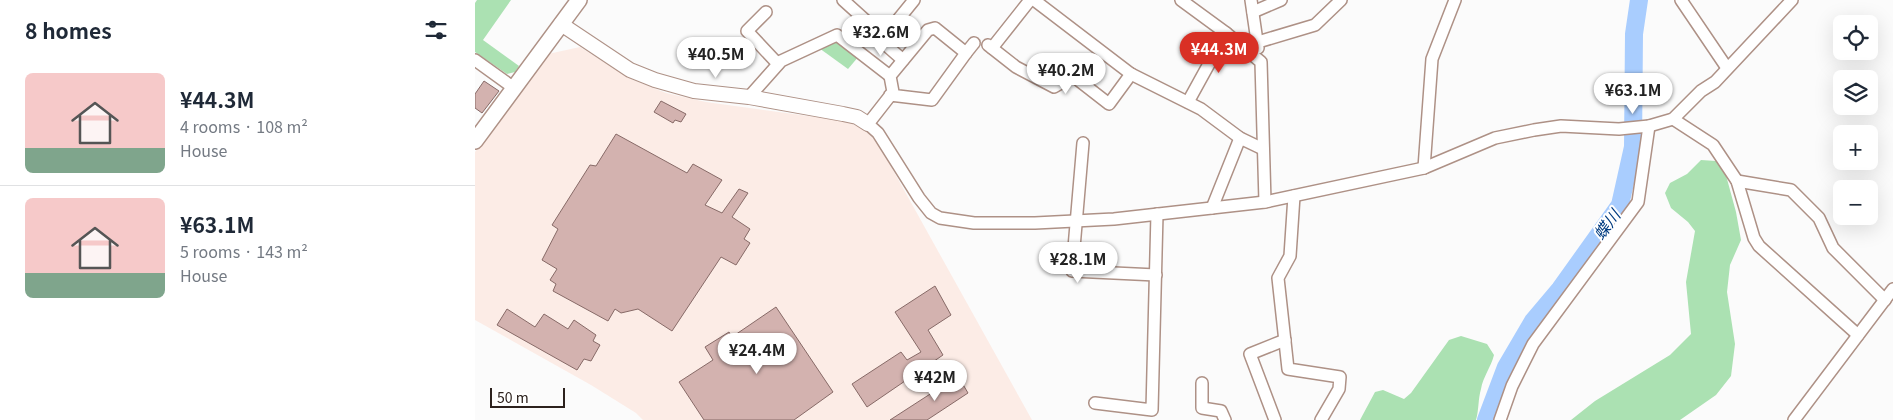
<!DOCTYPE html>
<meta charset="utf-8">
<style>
body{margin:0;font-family:Georgia,"Noto Sans JP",serif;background:#f2f2f3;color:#1f2937;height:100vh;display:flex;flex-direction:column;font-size:19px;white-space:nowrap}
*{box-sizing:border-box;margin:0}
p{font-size:16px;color:#747a83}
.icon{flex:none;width:28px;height:28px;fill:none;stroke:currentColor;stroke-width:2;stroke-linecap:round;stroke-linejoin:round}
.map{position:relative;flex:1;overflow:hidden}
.panel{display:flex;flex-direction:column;background:#fff;width:475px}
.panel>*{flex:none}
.buttons{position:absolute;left:1358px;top:15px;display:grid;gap:10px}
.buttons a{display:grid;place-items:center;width:45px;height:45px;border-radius:8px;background:#fff;box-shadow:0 5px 20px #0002;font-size:25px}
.scale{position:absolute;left:15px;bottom:12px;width:75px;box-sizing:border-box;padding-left:5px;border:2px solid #2c211d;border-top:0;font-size:14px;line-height:18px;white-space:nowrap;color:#2c211d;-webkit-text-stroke:4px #fff;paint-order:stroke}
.price{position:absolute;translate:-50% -42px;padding:0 11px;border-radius:18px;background:#fff;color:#222;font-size:16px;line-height:32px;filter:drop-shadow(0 1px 2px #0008)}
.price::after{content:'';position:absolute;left:50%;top:30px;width:15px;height:11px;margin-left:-8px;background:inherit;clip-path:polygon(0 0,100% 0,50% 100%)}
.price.current{background:#d93025;color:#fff}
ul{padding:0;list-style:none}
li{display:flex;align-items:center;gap:15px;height:125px;padding:0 25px}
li+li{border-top:1px solid #e0e1e3}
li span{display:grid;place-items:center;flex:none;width:140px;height:100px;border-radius:8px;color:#555}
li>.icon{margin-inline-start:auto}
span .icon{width:60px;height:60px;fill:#fffc;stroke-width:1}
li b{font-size:21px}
h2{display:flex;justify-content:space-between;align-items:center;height:60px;padding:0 25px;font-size:21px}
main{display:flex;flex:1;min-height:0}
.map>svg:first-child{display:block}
.built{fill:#fcece6}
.green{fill:#abe1b2}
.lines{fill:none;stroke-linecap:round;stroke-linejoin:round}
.river{stroke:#a9cdfe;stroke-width:18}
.building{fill:#d3b2af;stroke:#876a67}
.minor-casing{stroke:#ae9186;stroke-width:14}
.tertiary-casing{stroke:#ae9186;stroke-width:16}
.secondary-casing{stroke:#ae9186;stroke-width:18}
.minor{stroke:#fff;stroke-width:11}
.tertiary{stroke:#fff;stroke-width:14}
.secondary{stroke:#fff;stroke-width:15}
.labels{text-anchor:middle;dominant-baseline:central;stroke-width:4;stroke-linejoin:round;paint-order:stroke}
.water-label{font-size:16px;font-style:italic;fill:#003b80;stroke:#fff}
</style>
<main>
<section class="panel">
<h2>8 homes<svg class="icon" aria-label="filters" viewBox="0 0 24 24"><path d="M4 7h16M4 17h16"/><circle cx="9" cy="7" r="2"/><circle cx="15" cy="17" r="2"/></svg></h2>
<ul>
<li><span style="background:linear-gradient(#f6c9c9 75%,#7fa58c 0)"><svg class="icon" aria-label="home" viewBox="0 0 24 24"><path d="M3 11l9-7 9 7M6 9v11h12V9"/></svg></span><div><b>¥44.3M</b><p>4 rooms · 108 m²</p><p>House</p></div></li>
<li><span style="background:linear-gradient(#f6c9c9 75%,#7fa58c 0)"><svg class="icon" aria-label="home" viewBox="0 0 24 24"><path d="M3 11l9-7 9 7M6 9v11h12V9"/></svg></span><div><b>¥63.1M</b><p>5 rooms · 143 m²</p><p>House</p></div></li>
</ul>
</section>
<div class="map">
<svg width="1418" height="420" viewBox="0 0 1418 420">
<rect width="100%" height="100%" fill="#fbfbfb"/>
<polygon class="built" points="105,47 158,80 191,93 231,102 370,121 389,129 404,145 557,420 168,420 161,413 116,385 0,320 0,152 73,54"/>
<g class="green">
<polygon points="2,0 36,0 8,40 44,66 40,72 32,74 0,52 0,3"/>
<polygon points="362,39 384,56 373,69 344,48"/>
<polygon points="1226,160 1241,161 1249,168 1261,212 1266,240 1255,265 1252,292 1260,344 1256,376 1241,395 1205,420 1096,420 1120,401 1195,355 1216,334 1211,282 1220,231 1213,222 1196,208 1190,193 1195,183 1212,174"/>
<path d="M986,336L1012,344L1019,355C1016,367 1008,377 1006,389C1003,399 1004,409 1001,420H885L900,392L908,390L929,399L936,393L974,340Z"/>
</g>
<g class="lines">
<polyline class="river" points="1011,420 1031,367 1058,321 1085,289 1145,205 1158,147 1159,34 1164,0"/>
</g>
<g class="building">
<polygon points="9,81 24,91 7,113 0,108 0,94"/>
<polygon points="186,101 211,114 206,122 200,120 198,123 179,112"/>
<polygon points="141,134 212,173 218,164 247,180 230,205 247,213 264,189 273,193 257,217 275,229 269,239 275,243 261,265 246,257 197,331 163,309 146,313 140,309 133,321 78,291 81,284 75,280 82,269 67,260 83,229 77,225 115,165 121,166"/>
<polygon points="460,286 476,315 453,330 468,355 392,407 377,384 426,352 432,360 446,352 420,312"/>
<polygon points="301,307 358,392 319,420 229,420 204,382 238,360 230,347 254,332 257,337"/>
<polygon points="32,309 60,327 69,314 93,329 99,320 121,335 118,341 125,345 116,361 109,359 102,370 22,325"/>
<polygon points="483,376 493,393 452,420 415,420"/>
</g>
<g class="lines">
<defs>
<g id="minor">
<polyline points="368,0 409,37 439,0"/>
<polyline points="559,0 656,74 726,109 765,138 788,149"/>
<polyline points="706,0 751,33 786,62 790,202"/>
<polyline points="776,0 783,48"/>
<polyline points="1206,0 1252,68"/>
<polyline points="291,12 272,31 303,64"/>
<polyline points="778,12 806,0"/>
<polyline points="409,37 412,46 428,60"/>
<polyline points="783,42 840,25 866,0"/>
<polyline points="513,45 541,67 579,87 598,76 634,104 656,74"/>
<polyline points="517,48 555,0"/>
<polyline points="491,53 499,43"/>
<polyline points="0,60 39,88"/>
<polyline points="415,95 457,100 491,53 460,28 453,30 415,76 418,92 393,124 403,133 444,198 456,213 465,218 499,223 560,223 639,219 790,202 949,168 1020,138 1059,130 1086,126 1144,129 1174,126 1198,119 1226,91 1240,82 1317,0"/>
<polyline points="274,97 306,61 362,35 415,76"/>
<polyline points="713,102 751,33"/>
<polyline points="1198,119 1238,145 1262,181 1279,238 1284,246 1383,335"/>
<polyline points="608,143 597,271 681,275"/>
<polyline points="949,168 957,59 980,0"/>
<polyline points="1262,181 1316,190 1344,218 1358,248 1410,300"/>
<polyline points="819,196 815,256 803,278 813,369 865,377 864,389 846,420"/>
<polyline points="737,208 765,138"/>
<polyline points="727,383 727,408 746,411 750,420"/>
<polyline points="620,403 677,410 682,214"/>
<polyline points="800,420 775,354 810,340"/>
<polyline points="1025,420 1037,386 1058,344 1163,202 1174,126"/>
<polyline points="1319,420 1418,289"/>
</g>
<polyline id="tertiary" points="86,24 155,70 180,80 219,91 274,97 368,114 382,117 393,124"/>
<polyline id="secondary" points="0,141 104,0"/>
</defs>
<use href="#minor" class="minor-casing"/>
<use href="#tertiary" class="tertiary-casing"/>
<use href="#secondary" class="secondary-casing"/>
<use href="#minor" class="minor"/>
<use href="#tertiary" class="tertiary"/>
<use href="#secondary" class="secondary"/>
</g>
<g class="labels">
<g class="water-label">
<text transform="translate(1131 224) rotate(-53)">蝶川</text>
</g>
</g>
</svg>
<div class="buttons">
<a><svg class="icon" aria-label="locate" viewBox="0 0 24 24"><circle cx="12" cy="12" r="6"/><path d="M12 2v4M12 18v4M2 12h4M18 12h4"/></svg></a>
<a><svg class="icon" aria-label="layers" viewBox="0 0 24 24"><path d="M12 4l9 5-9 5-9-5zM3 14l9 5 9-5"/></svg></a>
<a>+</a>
<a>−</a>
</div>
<div class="scale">50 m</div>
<b class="price" style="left:406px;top:57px">¥32.6M</b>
<b class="price current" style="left:744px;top:74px">¥44.3M</b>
<b class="price" style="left:241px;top:79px">¥40.5M</b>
<b class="price" style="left:591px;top:95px">¥40.2M</b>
<b class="price" style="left:1158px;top:115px">¥63.1M</b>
<b class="price" style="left:603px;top:284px">¥28.1M</b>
<b class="price" style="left:282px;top:375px">¥24.4M</b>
<b class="price" style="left:460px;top:402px">¥42M</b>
</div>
</main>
